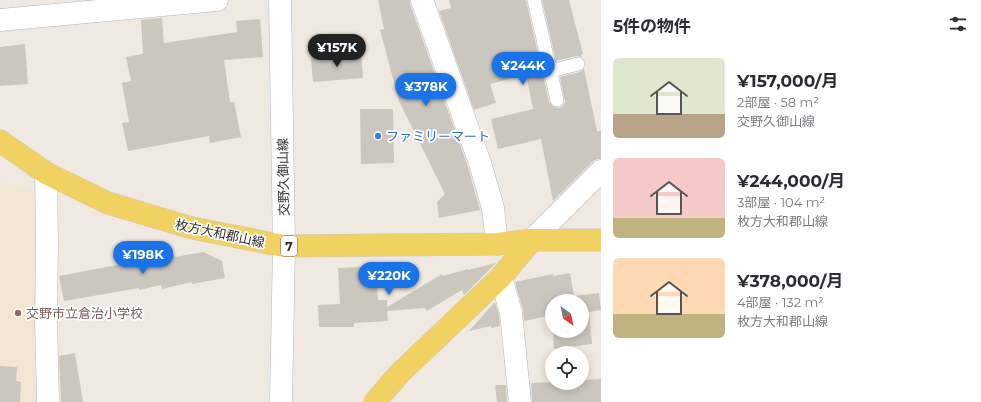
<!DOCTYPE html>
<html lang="ja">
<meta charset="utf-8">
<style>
body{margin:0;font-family:Montserrat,"Noto Sans JP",sans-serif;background:#f7f7f7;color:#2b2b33;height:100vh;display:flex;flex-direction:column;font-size:15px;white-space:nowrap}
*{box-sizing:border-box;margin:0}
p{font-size:13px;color:#7c7c81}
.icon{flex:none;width:22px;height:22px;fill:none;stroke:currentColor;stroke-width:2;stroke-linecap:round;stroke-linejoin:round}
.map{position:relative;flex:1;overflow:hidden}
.details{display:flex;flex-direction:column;background:#fff;width:380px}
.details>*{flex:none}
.needle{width:26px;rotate:147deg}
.controls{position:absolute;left:545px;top:294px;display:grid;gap:8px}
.controls a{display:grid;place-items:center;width:44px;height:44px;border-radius:50%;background:#fff;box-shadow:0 2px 10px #0003;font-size:20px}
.price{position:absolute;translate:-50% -34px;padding:0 9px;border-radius:14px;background:#1a73e8;color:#fff;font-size:13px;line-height:26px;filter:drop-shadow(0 1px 2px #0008)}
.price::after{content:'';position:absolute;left:50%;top:24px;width:12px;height:9px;margin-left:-6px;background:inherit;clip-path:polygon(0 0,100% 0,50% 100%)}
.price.current{background:#222;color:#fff}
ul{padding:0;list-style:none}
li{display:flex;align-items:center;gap:12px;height:100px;padding:0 12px}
li span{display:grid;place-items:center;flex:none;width:112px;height:80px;border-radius:6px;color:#555}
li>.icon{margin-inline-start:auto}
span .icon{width:48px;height:48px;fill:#fffc;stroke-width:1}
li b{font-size:17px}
h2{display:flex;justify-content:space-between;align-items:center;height:48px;padding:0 12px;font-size:17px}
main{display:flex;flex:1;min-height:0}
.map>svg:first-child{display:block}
.education{fill:#f0e6d1}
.building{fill:#cbc7bf}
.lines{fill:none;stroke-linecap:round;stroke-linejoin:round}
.lane-casing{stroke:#b4b7c1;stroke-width:14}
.street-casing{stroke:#b4b7c1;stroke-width:23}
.secondary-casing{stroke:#b4b7c1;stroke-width:23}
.primary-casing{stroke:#c9c9c9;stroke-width:23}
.lane{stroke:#fff;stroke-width:13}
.street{stroke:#fff;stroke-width:22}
.secondary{stroke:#fff;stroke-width:22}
.primary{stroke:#f2d163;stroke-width:22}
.shop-dot{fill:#3f7fe0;stroke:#fff;stroke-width:1.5}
.education-dot{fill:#8d6e63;stroke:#fff;stroke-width:1.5}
.labels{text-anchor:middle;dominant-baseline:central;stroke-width:3.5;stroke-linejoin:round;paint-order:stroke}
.shield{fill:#fff;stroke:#6d6d6d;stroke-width:1}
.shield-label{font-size:12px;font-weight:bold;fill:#2e2e2e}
.shop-label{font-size:13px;fill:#366cbe;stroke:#fff;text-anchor:start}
.street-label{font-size:13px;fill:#2e2e2e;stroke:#fff}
.education-label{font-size:13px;fill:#785e54;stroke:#fff;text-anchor:start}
</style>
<main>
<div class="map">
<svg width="601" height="402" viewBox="0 0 601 402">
<rect width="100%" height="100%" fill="#efe9e1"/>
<polygon class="education" points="0,183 18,185 40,198 33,361 41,402 0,402"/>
<g class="building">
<polygon points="378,0 410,0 410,4 468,167 480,210 439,218 437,202 445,194 399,101 380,30 384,29"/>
<polygon points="449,0 526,0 549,102 554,107 559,108 563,106 565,102 560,77 580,72 584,69 597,131 601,131 601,159 597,159 592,162 553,201 541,139 498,149 491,119 533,109 526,74 490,84 496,103 474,110 439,11 451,8"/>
<polygon points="542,0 569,0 583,54 581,55 582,57 576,56 556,61"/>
<polygon points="162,18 164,43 237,32 236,21 260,19 263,57 224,60 230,102 234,102 241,137 210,143 209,136 128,151 122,123 129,122 122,83 131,81 126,57 143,54 141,20"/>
<polygon points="25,44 28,84 0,86 0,47"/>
<polygon points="361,53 363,78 313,82 311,58"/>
<polygon points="360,109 393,109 394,163 361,164"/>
<polygon points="203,252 222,261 225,278 192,284 192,282 162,289 161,285 139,290 139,288 64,301 59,276 133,262 133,260 150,257 150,260 174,254 175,257"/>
<polygon points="496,263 464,295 462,290 427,311 425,308 387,311 388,321 354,323 354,327 319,327 318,305 340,304 338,268 376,266 378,300 387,300 387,307 442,274 443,276 468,269 468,270"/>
<polygon points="570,273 574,296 599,293 601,310 589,312 592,344 554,349 553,331 582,331 582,301 552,301 552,324 551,317 548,316 524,321 523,310 515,282 553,274 553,276"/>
<polygon points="495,302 499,315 500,326 491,328 491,326 469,331"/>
<polygon points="75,353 83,402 61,402 59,356"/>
<polygon points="0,366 17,367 16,381 21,382 20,402 0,402"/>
<polygon points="601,379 601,402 532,402 531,383 552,382 552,383 582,383 582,380"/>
<polygon points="495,385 506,385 507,402 497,402"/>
</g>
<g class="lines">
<defs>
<g id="lane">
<polyline points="534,0 557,100"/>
<polyline points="551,71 578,64"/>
</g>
<g id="street">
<polyline points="422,0 480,163 493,208 497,244"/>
<polyline points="0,20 217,0"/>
<polyline points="46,173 47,242 46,319 48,402"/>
<polyline points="501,277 511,313 520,402"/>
</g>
<g id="secondary">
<polyline points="280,0 284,246 281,402"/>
<polyline points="532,240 601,171"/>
</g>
<g id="primary">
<polyline points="0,141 46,173 108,203 192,228 284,246 497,244 532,240 601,240"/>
<polyline points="375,402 399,374 501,277 532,240"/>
</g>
</defs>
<use href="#lane" class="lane-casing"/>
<use href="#street" class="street-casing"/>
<use href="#secondary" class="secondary-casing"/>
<use href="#primary" class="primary-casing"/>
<use href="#lane" class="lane"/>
<use href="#street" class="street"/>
<use href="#secondary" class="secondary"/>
<use href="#primary" class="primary"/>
</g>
<circle class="shop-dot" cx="378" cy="136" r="4"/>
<circle class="education-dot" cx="18" cy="313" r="4"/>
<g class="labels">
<rect class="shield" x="281" y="236" width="16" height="20" rx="3"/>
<g class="shield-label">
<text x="289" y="246">7</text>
</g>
<g class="shop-label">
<text x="386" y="136">ファミリーマート</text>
</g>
<g class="street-label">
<text transform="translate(283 177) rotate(-91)">交野久御山線</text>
<text transform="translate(220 233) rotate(12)">枚方大和郡山線</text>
</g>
<g class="education-label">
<text x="26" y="313">交野市立倉治小学校</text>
</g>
</g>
</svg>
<div class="controls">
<a><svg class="needle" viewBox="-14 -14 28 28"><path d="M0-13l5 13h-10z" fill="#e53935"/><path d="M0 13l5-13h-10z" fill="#7c7c81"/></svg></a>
<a><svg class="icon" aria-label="locate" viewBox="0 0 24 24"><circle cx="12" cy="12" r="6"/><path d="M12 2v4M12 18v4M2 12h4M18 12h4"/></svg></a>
</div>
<b class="price current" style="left:337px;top:68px">¥157K</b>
<b class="price" style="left:523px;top:86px">¥244K</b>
<b class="price" style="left:426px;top:107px">¥378K</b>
<b class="price" style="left:143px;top:275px">¥198K</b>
<b class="price" style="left:389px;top:296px">¥220K</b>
</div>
<section class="details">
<h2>5件の物件<svg class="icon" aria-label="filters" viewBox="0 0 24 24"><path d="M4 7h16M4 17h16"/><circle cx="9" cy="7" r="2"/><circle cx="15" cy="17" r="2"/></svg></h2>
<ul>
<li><span style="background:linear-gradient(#dfe7d0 70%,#b9a48a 0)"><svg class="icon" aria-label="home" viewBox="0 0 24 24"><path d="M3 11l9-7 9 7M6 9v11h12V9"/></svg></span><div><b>¥157,000/月</b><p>2部屋 · 58 m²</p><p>交野久御山線</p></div></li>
<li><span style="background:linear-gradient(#f6c9c9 75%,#c2b280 0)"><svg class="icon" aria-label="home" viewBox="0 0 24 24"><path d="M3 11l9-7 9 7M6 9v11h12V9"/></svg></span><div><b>¥244,000/月</b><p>3部屋 · 104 m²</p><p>枚方大和郡山線</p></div></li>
<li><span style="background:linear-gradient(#ffd9b3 70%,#c2b280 0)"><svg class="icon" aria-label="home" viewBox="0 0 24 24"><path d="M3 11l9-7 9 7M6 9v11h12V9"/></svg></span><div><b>¥378,000/月</b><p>4部屋 · 132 m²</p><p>枚方大和郡山線</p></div></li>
</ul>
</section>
</main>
